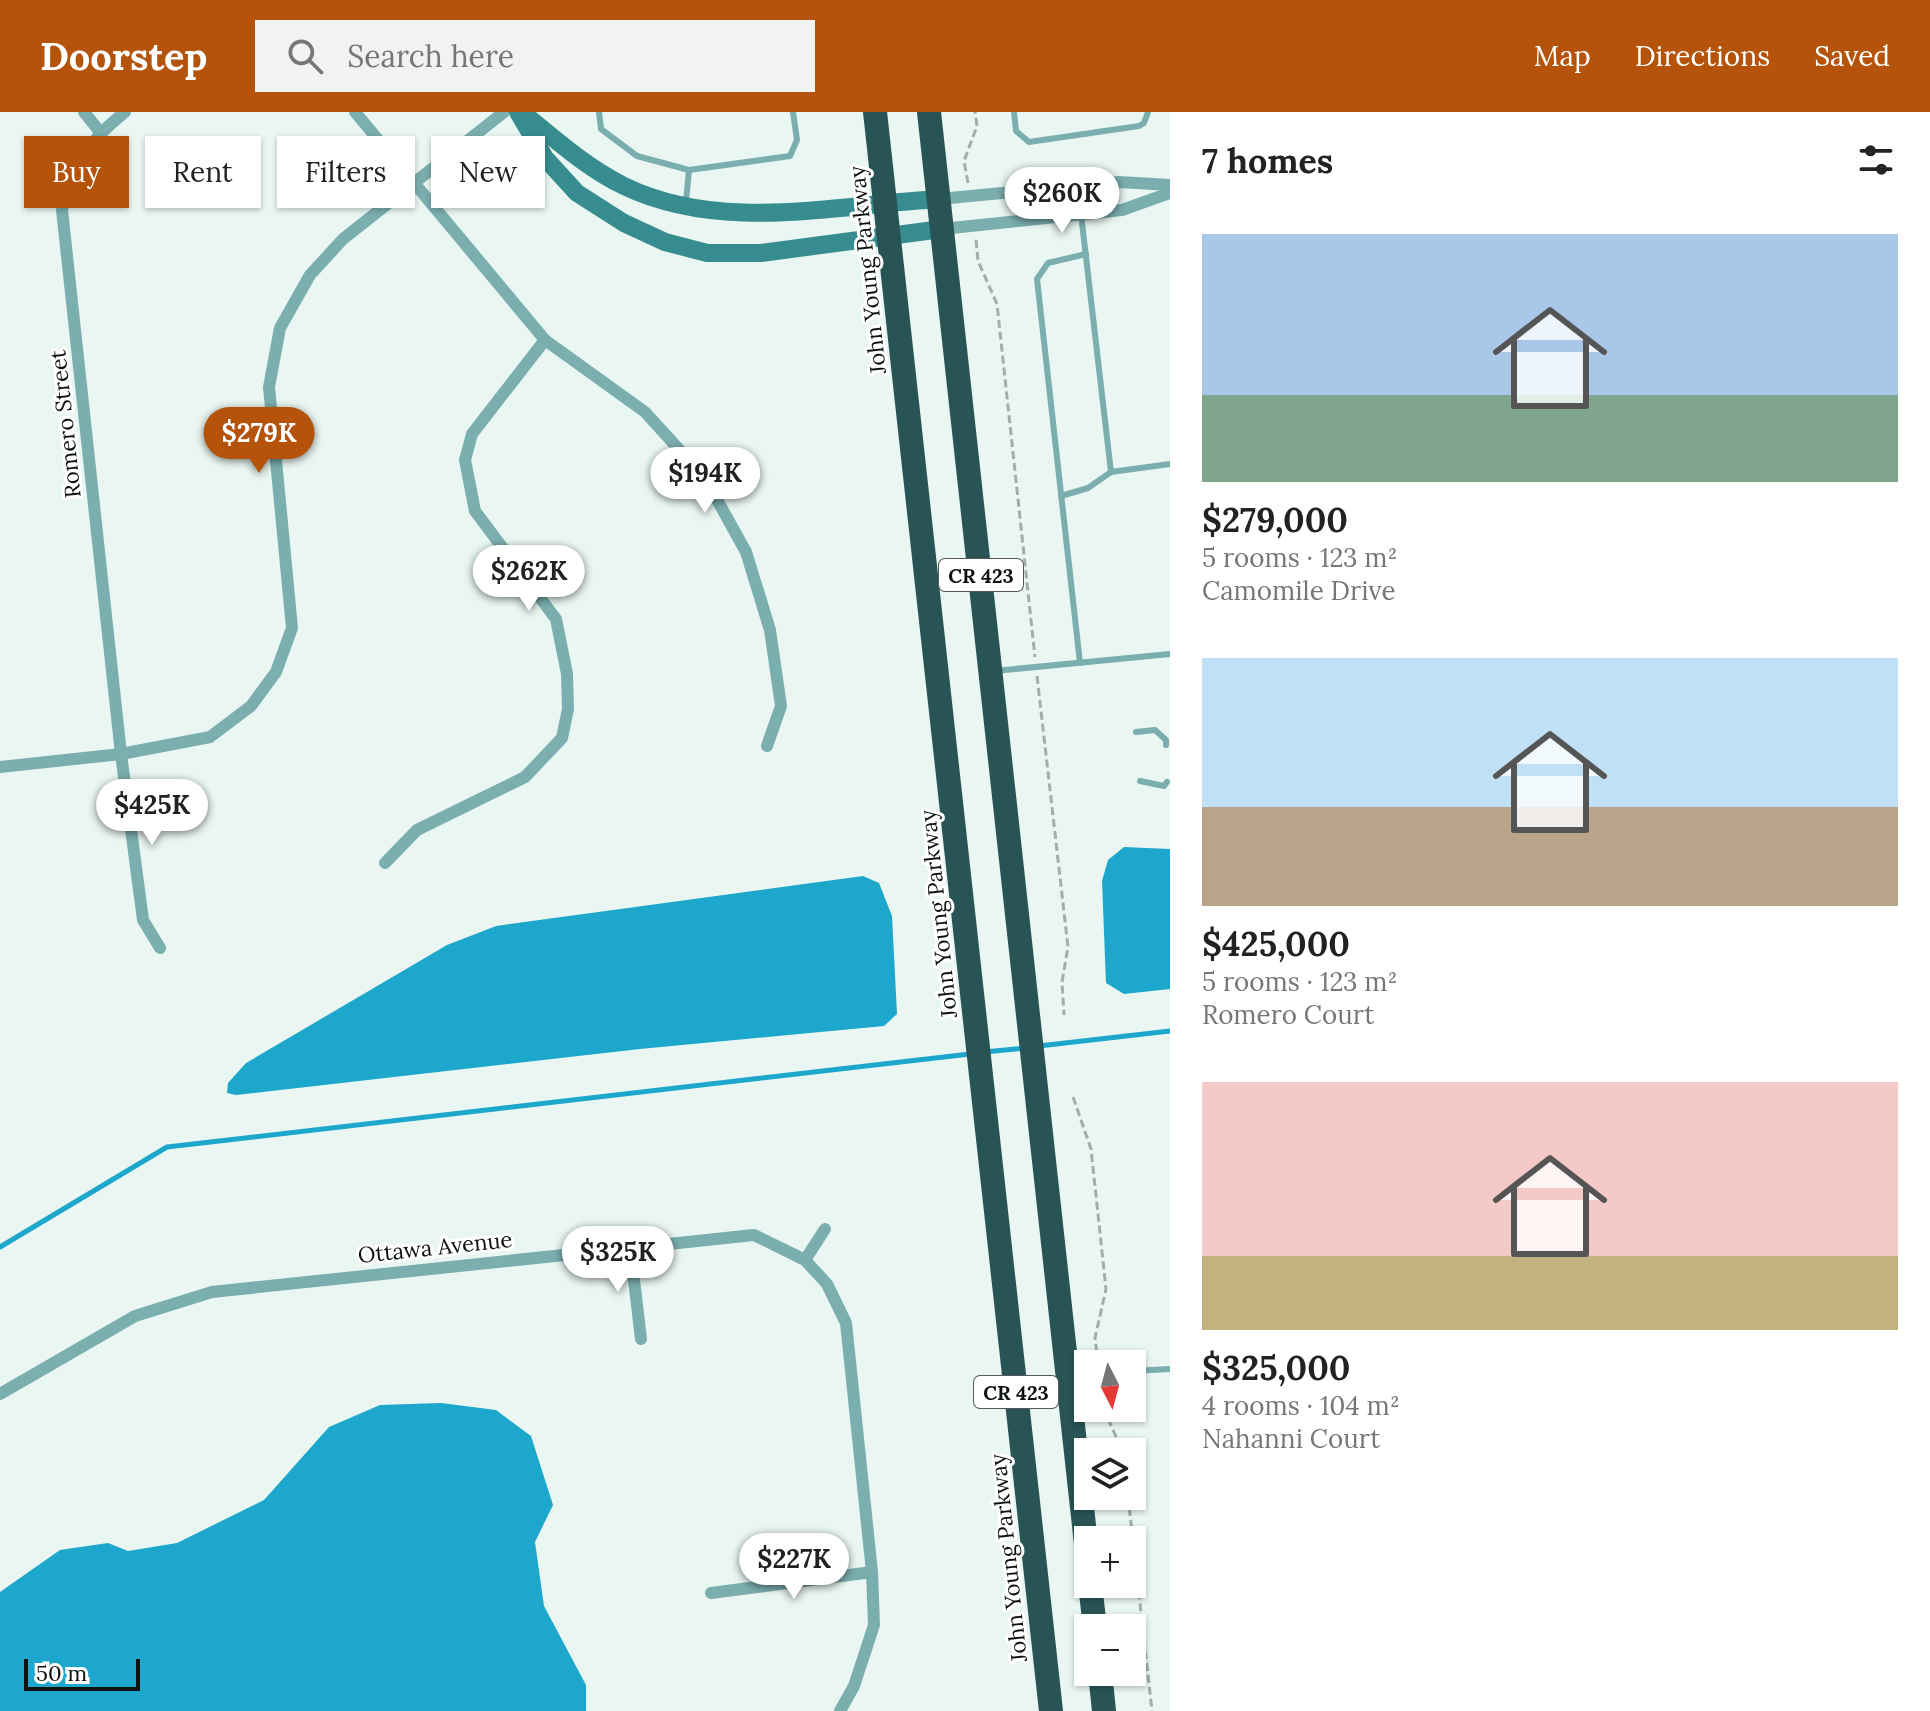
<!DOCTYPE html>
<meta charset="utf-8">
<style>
body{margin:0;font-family:Lora,serif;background:#f2f2f2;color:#222;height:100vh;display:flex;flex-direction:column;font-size:30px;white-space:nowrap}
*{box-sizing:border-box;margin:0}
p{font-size:26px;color:#767676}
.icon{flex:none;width:44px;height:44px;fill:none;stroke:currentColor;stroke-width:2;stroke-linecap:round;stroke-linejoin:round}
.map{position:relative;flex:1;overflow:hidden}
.details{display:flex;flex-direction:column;background:#fff;width:760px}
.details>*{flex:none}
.guide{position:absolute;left:24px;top:24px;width:760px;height:72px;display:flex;gap:16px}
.needle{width:52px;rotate:174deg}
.tools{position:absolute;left:1074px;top:1238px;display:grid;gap:16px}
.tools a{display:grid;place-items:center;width:72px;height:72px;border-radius:0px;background:#fff;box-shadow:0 2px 6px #0004;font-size:40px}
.scale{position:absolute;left:24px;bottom:20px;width:116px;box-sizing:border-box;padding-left:8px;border:4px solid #0d1110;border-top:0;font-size:22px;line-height:28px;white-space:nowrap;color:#0d1110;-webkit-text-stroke:6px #fff;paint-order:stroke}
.price{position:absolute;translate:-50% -68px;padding:0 18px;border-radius:28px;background:#fff;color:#222;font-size:26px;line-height:52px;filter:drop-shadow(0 2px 4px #0008)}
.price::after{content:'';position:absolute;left:50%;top:48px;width:24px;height:18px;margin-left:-12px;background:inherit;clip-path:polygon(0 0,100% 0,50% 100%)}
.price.active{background:#b45309;color:#fff}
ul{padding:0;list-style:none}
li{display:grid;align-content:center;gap:16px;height:424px;padding:0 32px}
li span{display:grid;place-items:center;height:248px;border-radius:0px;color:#555}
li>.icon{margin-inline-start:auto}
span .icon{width:144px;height:144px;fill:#fffc;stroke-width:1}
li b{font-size:34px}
h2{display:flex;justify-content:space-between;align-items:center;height:96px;padding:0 32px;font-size:34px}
.tag{padding:0 28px;border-radius:0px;background:#fff;box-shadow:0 2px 6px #0004;font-size:28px;line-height:72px}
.tag.active{background:#b45309;color:#fff}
header{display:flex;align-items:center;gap:48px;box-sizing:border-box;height:112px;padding:0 40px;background:#b45309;color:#fff}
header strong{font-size:38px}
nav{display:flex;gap:44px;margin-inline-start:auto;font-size:28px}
.search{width:560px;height:72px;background:#f2f2f2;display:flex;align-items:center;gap:20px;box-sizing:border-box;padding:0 28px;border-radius:0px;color:#767676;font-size:30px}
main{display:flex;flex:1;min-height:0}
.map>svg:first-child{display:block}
.water{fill:#1ea7cc}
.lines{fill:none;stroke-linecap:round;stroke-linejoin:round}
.stream{stroke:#1ea7cc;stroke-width:5}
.path{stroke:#a3adaa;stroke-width:3;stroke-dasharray:8 4;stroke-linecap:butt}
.lane{stroke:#7baeaf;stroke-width:6}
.street{stroke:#7baeaf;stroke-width:12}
.secondary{stroke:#368c8f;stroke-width:18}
.highway{stroke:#295455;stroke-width:24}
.labels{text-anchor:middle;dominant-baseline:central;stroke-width:6;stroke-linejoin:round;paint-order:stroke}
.shield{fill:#fff;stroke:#565858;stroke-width:2}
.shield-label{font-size:20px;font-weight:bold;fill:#0d1110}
.street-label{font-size:22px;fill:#0d1110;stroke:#fff}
</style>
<header>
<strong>Doorstep</strong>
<div class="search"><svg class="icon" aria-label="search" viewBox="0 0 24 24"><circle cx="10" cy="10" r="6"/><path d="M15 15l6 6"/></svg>Search here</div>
<nav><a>Map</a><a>Directions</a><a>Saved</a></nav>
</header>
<main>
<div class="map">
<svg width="1170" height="1599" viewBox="0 0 1170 1599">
<rect width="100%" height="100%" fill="#e9f6f1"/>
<g class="water">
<polygon points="1124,735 1170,737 1170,877 1124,882 1106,871 1102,769 1108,748"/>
<polygon points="863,764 879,771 892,804 897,902 884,914 640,937 236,983 227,981 228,971 246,951 447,833 496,814"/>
<polygon points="441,1291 496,1298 531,1324 553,1393 535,1430 544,1494 586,1573 586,1599 0,1599 0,1480 60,1438 108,1431 128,1439 177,1431 264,1388 329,1315 380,1293"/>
</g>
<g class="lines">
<g class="stream">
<polyline points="1039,934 1170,919"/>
<polyline points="984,940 1026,936"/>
<polyline points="0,1135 167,1035 970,942"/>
</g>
<g class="path">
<polyline points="968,71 964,49 977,14 975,0"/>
<polyline points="976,128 978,149 997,192 1035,545"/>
<polyline points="1037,564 1068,835 1062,870 1064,903"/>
<polyline points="1073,985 1091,1037 1106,1177 1095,1226 1098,1252"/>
<polyline points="1103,1296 1123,1340"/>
<polyline points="1128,1384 1152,1599"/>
</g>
<g class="lane">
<polyline points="599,0 601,17 637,44 689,58 686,90"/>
<polyline points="1014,0 1016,19 1029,30 1139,14 1144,11 1148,0"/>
<polyline points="689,58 790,44 797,28 793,0"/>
<polyline points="1081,102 1111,360"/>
<polyline points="1061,384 1088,376 1111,360 1170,352"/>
<polyline points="1080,551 1037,167 1048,151 1086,142"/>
<polyline points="994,559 1170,542"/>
<polyline points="1136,620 1155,618 1166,628 1166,633"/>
<polyline points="1140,669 1164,674 1167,670"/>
<polyline points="1132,1259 1170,1257"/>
<polyline points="1072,1265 1088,1263"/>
</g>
<g class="street">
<polyline points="84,0 100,20"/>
<path d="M125,0C87,30 74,52 62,98L121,642L143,808L160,836"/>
<polyline points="355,0 545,228 645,300 705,366 746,440 770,518 781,594 767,634"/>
<polyline points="939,87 1119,70 1170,73"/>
<polyline points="942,117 1122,98 1170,81"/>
<polyline points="0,655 121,642 210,625 251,594 276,560 292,516 269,275 280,216 310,163 343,127 504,0"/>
<polyline points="385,751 417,718 525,665 562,626 568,597 567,562 556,507 475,399 465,348 472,322 545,228"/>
<polyline points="630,1134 641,1227"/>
<polyline points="805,1148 825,1117"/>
<polyline points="0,1282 135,1204 212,1180 754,1123 805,1148 827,1172 846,1211 872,1460 874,1513 854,1574 840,1599"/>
<polyline points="711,1481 872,1460"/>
</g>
<g class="secondary">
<polyline points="518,0 545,46 577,81 624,111 665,130 707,141 761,141 942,117"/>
<path d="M524,2C556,28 587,56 624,74C721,121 835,93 939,87"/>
</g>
<g class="highway">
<polyline points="875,0 1051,1599"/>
<polyline points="929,0 1088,1450"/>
<polyline points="1090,1472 1095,1516"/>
<polyline points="1100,1560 1104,1599"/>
</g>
</g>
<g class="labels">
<g class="shield">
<rect x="939" y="447" width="84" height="32" rx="6"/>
<rect x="974" y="1264" width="84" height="32" rx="6"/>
</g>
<g class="shield-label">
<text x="981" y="463">CR 423</text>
<text x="1016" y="1280">CR 423</text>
</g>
<g class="street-label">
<text transform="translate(867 158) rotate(-96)">John Young Parkway</text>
<text transform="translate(65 312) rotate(-96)">Romero Street</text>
<text transform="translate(938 802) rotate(-96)">John Young Parkway</text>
<text transform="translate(435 1135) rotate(-6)">Ottawa Avenue</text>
<text transform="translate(1008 1446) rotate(-96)">John Young Parkway</text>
</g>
</g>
</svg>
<div class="tools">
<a><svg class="needle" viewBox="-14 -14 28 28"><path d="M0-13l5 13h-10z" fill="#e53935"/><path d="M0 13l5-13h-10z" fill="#767676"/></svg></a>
<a><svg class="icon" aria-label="layers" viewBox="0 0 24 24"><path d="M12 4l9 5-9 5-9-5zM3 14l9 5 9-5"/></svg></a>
<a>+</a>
<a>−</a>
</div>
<div class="scale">50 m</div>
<b class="price" style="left:1062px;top:123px">$260K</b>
<b class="price active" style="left:259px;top:363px">$279K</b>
<b class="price" style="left:705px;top:403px">$194K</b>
<b class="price" style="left:529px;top:501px">$262K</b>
<b class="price" style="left:152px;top:735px">$425K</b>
<b class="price" style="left:618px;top:1182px">$325K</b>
<b class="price" style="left:794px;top:1489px">$227K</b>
<div class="guide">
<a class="tag active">Buy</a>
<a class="tag">Rent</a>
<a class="tag">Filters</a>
<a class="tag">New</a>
</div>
</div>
<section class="details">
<h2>7 homes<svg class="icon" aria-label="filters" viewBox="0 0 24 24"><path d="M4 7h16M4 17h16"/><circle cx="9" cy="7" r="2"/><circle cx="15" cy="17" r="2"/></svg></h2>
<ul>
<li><span style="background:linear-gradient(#a9c7e8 65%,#7fa58c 0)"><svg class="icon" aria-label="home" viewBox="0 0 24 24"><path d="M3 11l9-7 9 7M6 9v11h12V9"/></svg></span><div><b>$279,000</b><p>5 rooms · 123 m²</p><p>Camomile Drive</p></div></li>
<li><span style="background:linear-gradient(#bfe0f5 60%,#b9a48a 0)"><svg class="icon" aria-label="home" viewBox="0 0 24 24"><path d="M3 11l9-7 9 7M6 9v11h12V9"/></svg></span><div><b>$425,000</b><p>5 rooms · 123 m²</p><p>Romero Court</p></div></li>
<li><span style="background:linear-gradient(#f6c9c9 70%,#c2b280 0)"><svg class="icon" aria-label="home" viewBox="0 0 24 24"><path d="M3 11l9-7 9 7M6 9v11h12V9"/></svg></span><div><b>$325,000</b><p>4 rooms · 104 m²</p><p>Nahanni Court</p></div></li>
</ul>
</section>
</main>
